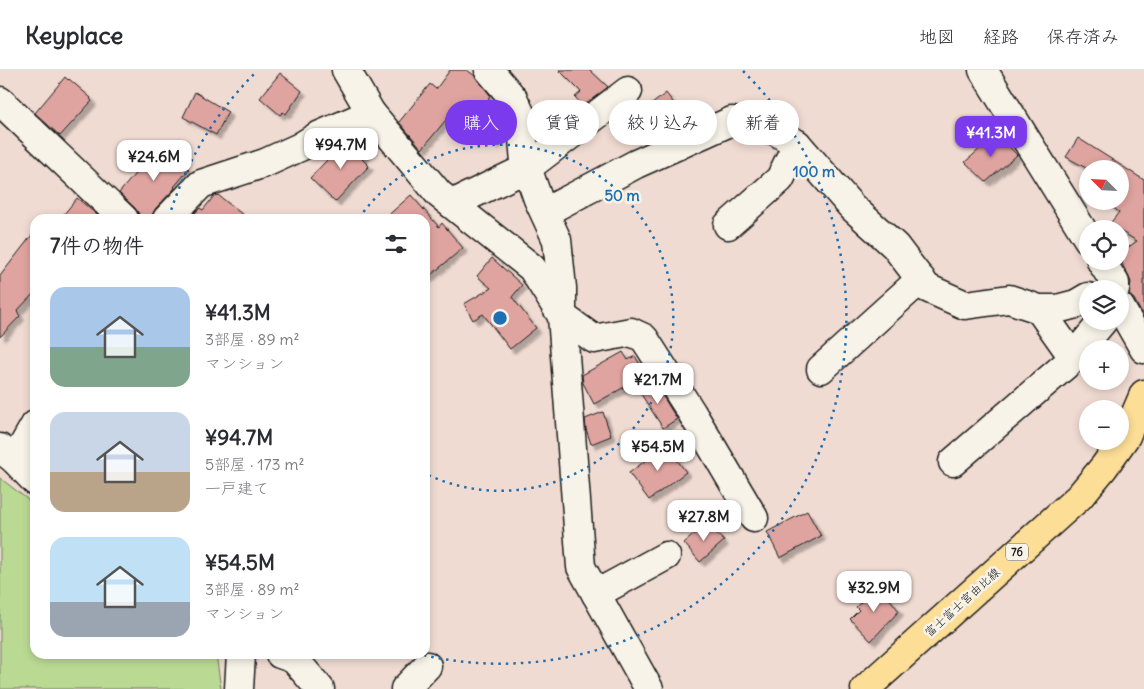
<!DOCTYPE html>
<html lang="ja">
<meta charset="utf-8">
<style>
body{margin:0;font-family:Delius,"Klee One",sans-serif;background:#f7f7f7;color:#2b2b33;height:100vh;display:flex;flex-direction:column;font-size:19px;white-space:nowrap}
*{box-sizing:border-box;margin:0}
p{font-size:16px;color:#7c7c81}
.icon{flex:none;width:28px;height:28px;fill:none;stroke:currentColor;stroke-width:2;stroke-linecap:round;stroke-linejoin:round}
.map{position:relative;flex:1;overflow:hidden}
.sheet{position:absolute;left:30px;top:144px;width:400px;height:445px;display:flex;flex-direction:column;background:#fff;border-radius:15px;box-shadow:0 2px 8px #0003}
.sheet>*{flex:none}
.banner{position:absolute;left:445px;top:30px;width:475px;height:45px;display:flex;gap:10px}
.needle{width:32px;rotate:294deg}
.tools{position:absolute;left:1079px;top:90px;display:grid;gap:10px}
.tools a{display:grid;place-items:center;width:50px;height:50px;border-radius:50%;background:#fff;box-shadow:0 2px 8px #0003;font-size:25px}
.price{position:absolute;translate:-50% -42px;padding:0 11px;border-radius:10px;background:#fff;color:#222;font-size:16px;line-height:32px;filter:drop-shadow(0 1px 2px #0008)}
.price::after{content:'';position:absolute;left:50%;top:30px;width:15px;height:11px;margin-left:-8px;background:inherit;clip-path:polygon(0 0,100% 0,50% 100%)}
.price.active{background:#7c3aed;color:#fff}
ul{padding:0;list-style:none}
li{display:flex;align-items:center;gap:15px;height:125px;padding:0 20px}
li span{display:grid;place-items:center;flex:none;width:140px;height:100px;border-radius:15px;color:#555}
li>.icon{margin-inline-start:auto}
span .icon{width:60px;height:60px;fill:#fffc;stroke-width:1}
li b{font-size:21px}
h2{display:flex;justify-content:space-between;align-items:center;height:60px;padding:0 20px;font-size:21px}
.pill{padding:0 18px;border-radius:22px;background:#fff;box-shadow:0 2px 8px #0003;font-size:18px;line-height:45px}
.pill.active{background:#7c3aed;color:#fff}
header{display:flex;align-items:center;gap:30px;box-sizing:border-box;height:70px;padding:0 25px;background:#fff;border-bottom:1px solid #e1e1e2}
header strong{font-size:24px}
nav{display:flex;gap:28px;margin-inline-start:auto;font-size:18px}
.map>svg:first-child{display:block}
.green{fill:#bada93;stroke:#6b7b58}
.building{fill:#dfa4a0;stroke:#1c1c1c;filter:url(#shadow)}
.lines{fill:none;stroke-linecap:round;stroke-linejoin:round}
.minor-casing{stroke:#1c1c1c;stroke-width:31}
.major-casing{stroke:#1c1c1c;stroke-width:31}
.minor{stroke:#f7f3e8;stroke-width:28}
.major{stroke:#fdde96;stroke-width:28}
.ring{fill:none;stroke:#1f6fb2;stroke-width:2.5;stroke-dasharray:2.5 5}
.labels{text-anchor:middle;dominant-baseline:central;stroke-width:5;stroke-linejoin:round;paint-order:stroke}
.shield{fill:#f7f3e8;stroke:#5e5c59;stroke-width:1}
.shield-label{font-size:11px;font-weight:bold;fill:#1c1c1c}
.street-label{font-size:12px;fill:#1c1c1c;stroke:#f7f3e8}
.centre{fill:#1f6fb2;stroke:#f7f3e8;stroke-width:2.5}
.ring-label{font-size:15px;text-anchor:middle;font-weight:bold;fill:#1f6fb2;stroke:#f7f3e8;stroke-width:5;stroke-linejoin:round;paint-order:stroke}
</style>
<header>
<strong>Keyplace</strong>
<nav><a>地図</a><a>経路</a><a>保存済み</a></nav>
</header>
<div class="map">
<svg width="1144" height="619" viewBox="0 0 1144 619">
<defs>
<filter id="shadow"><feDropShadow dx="4.5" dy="4.5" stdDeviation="1" flood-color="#0004"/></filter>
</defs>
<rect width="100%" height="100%" fill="#f0dbd2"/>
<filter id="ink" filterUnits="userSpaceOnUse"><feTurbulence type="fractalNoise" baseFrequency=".02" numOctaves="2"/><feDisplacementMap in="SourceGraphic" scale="10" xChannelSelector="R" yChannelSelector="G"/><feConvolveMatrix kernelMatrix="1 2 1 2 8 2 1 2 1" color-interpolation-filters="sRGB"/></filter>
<g filter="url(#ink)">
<polygon class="green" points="0,408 35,435 35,584 216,584 221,619 0,619"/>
<g class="building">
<polygon points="450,0 467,0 475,6 490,25 488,29 501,40 506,49 506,51 503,55 506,58 507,61 495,74 454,40 422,79 399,52 430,14 436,19"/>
<polygon points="559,0 590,0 608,17 583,36 575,27 581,22"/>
<polygon points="280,3 302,21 286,44 283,42 280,45 260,28"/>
<polygon points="65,7 68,10 69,9 91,28 90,29 92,31 60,66 35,43"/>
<polygon points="195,22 228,42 216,65 183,47"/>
<polygon points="666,23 689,53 675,59 666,62 647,38"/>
<polygon points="997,64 1017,85 986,112 965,92"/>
<polygon points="1078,68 1144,110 1144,248 1134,229 1129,225 1131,212 1128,205 1123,196 1120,183 1137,171 1120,161 1120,159 1116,159 1109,155 1119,142 1104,131 1120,131 1120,99 1088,99 1066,87"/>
<polygon points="351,69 367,83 362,89 369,96 335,132 310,108 344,72"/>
<polygon points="159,75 189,99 174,117 175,118 156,138 152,145 152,149 139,149 139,144 135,138 119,123"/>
<polygon points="218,125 248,149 189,149 200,138 203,140 214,126"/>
<polygon points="411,125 439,157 442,153 463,178 425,210 425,149 384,149"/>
<polygon points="77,128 95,143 101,149 60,149"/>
<polygon points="35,161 35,222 17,241 20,246 0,267 0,206"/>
<polygon points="492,188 522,215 512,227 536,258 510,279 483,244 473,250 464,234 491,218 477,206"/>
<polygon points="623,282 628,290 635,286 646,305 594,334 583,313 582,305"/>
<polygon points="654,312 677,349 663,358 639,321"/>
<polygon points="603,342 611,366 591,374 586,359 585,349"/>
<polygon points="666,375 686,402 649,430 629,403"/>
<polygon points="807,441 821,466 780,488 767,462"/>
<polygon points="707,453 724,471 700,492 684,473"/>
<polygon points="878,514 899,541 871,571 850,549 859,540 856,537"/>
</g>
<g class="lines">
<defs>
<g id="minor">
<polyline points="346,0 371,43 439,124 532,198 562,246 581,497 649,619"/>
<polyline points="489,0 513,28 521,45 525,92 538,129 557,170 562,218 562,246 594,269 631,262 644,268 692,343 754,448"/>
<polyline points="983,0 1088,169"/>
<polyline points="0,31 124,149"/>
<polyline points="452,134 527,98 628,21"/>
<polyline points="545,142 636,94 732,51 774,60 797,74 852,137 895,176 927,218 965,235 1009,229 1039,239 1057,239 1076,234 1088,227"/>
<polyline points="167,149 201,114 265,93 300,77 318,66 371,43"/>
<polyline points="728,155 780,109 797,74"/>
<polyline points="1101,191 1115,213 1115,219"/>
<polyline points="1120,237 1144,279"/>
<polyline points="1039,239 1073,287"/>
<polyline points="821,299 921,209"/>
<polyline points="0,378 15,390 35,411"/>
<polyline points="15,390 35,355"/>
<polyline points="953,392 1068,293 1103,251"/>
<polyline points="596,524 666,486"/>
<polyline points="280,584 294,589 320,619"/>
<polyline points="239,619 241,584"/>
<polyline points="405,619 427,596"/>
</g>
<polyline id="major" points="865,619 1079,427 1104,397 1126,366 1144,324"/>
</defs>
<use href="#minor" class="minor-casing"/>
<use href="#major" class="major-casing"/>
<use href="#minor" class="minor"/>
<use href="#major" class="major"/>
</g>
</g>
<g class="ring">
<path d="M359 148A173 173 0 1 1 426 404"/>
<path d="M169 147A346 346 0 0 1 257 1M743 1A346 346 0 0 1 419 584"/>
</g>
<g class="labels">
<rect class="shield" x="1006" y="473.5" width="22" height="17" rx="4"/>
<g class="shield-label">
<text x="1017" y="482">76</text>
</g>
<g class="street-label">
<text transform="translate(962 532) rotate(-42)">富士富士宮由比線</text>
</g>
</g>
<circle cx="500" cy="248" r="8" class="centre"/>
<g class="ring-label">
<text x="814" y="107">100 m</text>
<text x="622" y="131">50 m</text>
</g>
</svg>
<div class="tools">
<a><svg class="needle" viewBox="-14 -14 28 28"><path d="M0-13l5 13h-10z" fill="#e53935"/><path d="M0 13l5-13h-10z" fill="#7c7c81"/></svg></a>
<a><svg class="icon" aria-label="locate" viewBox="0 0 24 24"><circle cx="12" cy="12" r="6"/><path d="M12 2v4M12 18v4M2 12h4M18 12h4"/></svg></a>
<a><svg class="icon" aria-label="layers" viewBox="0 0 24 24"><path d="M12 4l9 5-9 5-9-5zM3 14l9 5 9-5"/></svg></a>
<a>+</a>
<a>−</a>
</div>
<b class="price active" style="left:991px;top:88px">¥41.3M</b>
<b class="price" style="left:341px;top:100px">¥94.7M</b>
<b class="price" style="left:154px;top:112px">¥24.6M</b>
<b class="price" style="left:658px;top:335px">¥21.7M</b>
<b class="price" style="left:658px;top:402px">¥54.5M</b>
<b class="price" style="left:704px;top:472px">¥27.8M</b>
<b class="price" style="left:874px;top:543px">¥32.9M</b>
<div class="banner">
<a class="pill active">購入</a>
<a class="pill">賃貸</a>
<a class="pill">絞り込み</a>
<a class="pill">新着</a>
</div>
<section class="sheet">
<h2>7件の物件<svg class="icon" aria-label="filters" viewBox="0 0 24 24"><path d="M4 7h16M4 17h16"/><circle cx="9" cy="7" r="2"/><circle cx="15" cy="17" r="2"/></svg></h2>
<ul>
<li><span style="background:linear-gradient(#a9c7e8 60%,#7fa58c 0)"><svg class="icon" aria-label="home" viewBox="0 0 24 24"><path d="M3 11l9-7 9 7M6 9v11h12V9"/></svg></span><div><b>¥41.3M</b><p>3部屋 · 89 m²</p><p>マンション</p></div></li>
<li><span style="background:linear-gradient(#c9d6e8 60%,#b9a48a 0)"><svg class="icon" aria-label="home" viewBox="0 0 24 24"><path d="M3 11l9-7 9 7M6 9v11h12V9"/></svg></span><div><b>¥94.7M</b><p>5部屋 · 173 m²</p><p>一戸建て</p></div></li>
<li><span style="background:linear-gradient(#bfe0f5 65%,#9aa5b1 0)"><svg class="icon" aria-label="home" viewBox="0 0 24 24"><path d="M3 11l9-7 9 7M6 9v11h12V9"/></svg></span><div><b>¥54.5M</b><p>3部屋 · 89 m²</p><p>マンション</p></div></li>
</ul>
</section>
</div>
